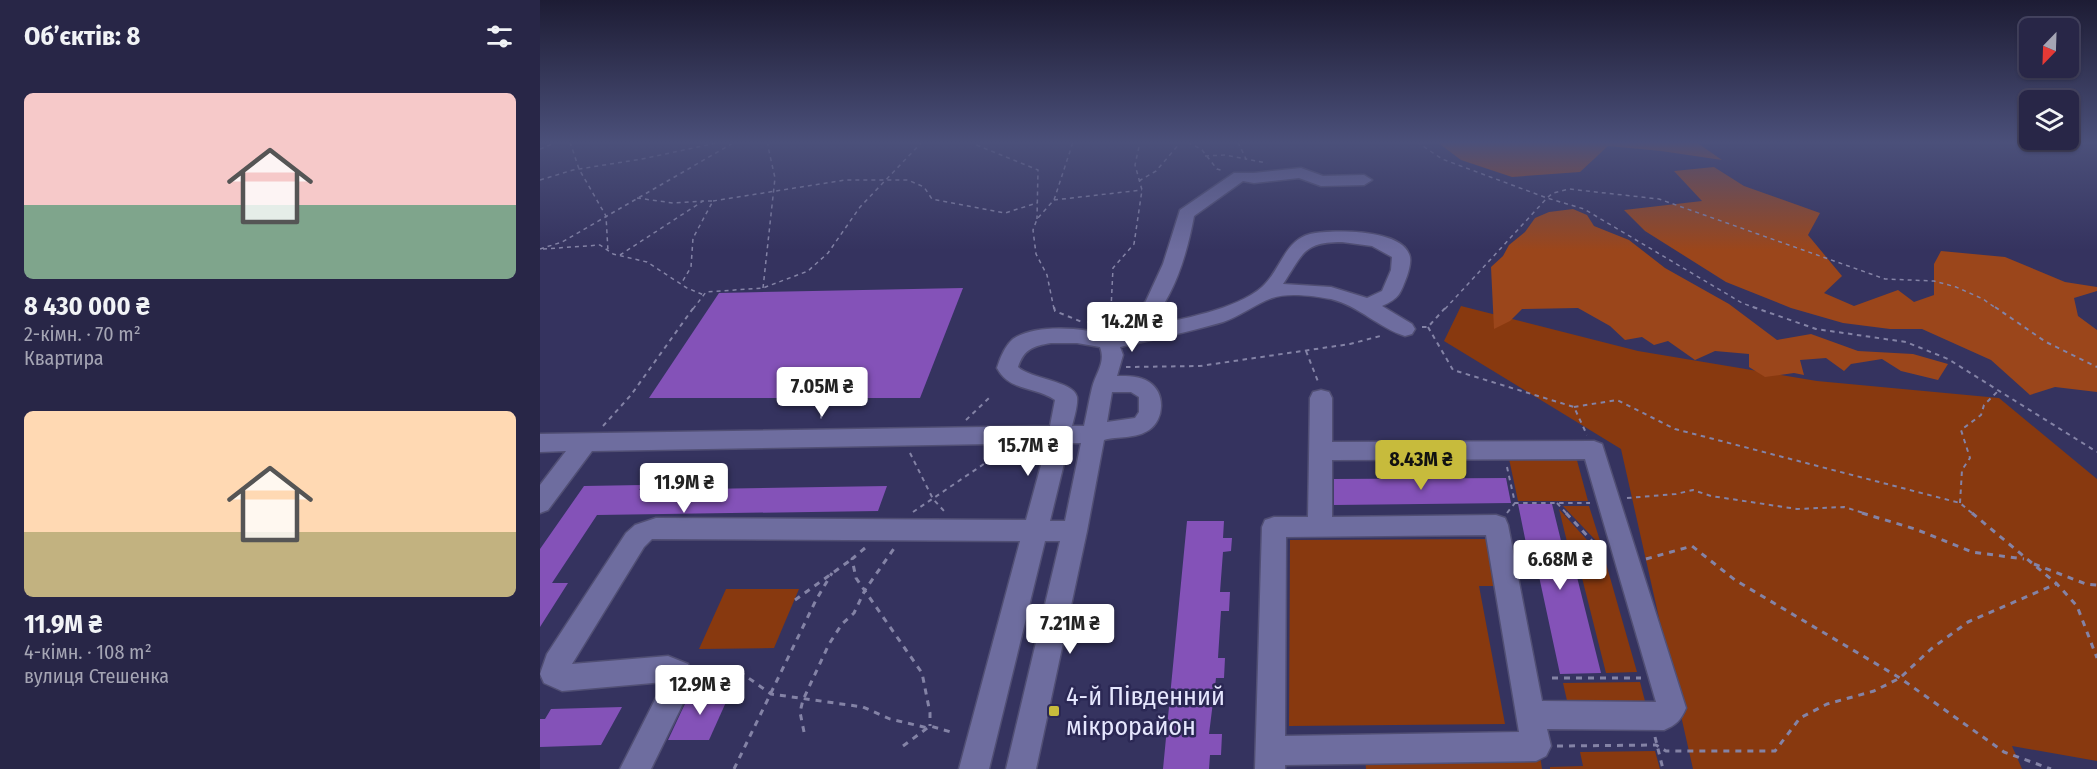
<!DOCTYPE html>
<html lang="uk">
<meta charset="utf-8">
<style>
body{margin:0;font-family:"Fira Sans Condensed",sans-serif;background:#302e4e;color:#f1f3f6;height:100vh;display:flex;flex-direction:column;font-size:22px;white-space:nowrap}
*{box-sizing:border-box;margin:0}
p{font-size:20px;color:#a5a5b4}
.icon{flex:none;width:33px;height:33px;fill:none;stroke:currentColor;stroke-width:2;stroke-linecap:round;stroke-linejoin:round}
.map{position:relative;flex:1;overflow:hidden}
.details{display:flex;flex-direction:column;background:#282647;width:540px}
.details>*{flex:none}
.needle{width:39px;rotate:203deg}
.buttons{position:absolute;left:1479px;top:18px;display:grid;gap:12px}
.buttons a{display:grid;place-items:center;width:60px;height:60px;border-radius:9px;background:#282647;box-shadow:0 2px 4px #0004,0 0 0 2px #444360;font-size:30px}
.price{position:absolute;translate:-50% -51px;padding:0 14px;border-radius:6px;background:#fff;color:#222;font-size:20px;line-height:39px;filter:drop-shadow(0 2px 3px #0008)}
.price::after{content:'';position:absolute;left:50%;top:36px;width:18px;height:14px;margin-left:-9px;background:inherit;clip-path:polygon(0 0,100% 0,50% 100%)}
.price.active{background:#c7bb3c;color:#111}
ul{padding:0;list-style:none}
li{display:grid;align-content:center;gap:12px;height:318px;padding:0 24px}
li span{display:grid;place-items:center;height:186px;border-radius:9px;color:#555}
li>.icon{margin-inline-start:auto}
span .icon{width:108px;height:108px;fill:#fffc;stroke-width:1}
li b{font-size:26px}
h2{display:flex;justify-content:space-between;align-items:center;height:72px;padding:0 24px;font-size:26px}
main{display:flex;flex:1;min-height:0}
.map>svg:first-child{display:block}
.green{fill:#88390f}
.forest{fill:#9b461b}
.building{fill:#8452b8}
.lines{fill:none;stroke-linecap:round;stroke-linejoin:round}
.minor-casing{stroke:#514f74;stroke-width:3}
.path-far2{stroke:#8483a6;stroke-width:1.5;stroke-dasharray:4 4;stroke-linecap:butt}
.path-far1{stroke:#8483a6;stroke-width:2;stroke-dasharray:4.5 4.5;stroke-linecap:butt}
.path{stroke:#8483a6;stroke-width:3;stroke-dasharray:6 6;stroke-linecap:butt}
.minor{fill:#6e6d9f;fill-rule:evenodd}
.poi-dot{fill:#c7bb3c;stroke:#2b2854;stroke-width:2}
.labels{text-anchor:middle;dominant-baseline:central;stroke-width:5;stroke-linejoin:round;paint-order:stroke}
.near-poi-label{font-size:26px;fill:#e6e7fe;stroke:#2b2854;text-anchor:start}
</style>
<main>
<section class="details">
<h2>Об’єктів: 8<svg class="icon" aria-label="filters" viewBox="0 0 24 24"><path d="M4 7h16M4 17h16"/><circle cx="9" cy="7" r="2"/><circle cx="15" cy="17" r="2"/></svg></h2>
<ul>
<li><span style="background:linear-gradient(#f6c9c9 60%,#7fa58c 0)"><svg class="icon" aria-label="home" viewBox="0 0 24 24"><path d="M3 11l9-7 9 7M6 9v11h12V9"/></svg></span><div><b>8 430 000 ₴</b><p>2-кімн. · 70 m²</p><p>Квартира</p></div></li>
<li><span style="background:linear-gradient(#ffd9b3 65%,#c2b280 0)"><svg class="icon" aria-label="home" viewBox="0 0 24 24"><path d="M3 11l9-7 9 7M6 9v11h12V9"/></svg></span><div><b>11.9M ₴</b><p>4-кімн. · 108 m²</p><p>вулиця Стешенка</p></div></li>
</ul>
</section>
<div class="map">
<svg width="1557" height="769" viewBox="0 0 1557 769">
<rect width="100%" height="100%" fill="#35335f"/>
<g class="green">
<polygon points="921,306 1098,351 1277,381 1459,398 1557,479 1557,761 1472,746 1482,769 1153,769 1081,449 904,341"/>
<polygon points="1035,453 1048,501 978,501 968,454"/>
<polygon points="1023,506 1049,506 1062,547"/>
<polygon points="1019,509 1065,560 1097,672 1066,673 1035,550 1029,550"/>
<polygon points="953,539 962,586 939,586 965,724 749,726 750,540"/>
<polygon points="186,589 259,589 234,648 159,649"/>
<polygon points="1100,682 1106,705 1028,705 1023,683"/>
<polygon points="1115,751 1120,769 1010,769 1010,767 1043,766 1040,752"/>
<polygon points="1000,756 1002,769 826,769 825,758"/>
</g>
<g class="forest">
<polygon points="897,142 1156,142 1182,160 1121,151 1068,146 1040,172 972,177 921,160"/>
<polygon points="1174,167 1204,186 1280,213 1268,235 1302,276 1284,293 1314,306 1358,290 1374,302 1394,295 1394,264 1401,251 1465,257 1525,282 1557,287 1557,291 1534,298 1538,316 1557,330 1557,392 1515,387 1490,395 1451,360 1382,329 1350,329 1303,323 1251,308 1186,282 1105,231 1084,210 1162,201 1134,171"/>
<polygon points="1033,209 1047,215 1054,226 1089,240 1125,268 1189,304 1237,340 1271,334 1318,351 1373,354 1408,364 1398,380 1361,371 1342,359 1311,364 1304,371 1286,358 1260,360 1264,375 1254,373 1225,377 1209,367 1209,354 1175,351 1155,360 1128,341 1114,345 1102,337 1085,340 1070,326 1038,308 982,309 970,321 954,329 951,267 963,256 969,245 985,232 995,218 1009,212"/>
</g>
<g class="building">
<polygon points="423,288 380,398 109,398 179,293"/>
<polygon points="966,478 971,503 794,505 794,479"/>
<polygon points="102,485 99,490 347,486 338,511 57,515 12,583 28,583 0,627 0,549 44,486"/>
<polygon points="978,504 1012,504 1024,553 1031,553 1061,673 1020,674 994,553 988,553"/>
<polygon points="647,521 684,521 683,538 692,538 691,551 683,552 680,592 690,592 689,611 681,611 678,658 685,658 684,678 676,678 669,734 682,734 681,755 670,755 669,769 623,769"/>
<polygon points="151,691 191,691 169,740 128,740"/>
<polygon points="82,707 61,745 0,747 0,719 5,719 11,709"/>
</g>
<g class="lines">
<defs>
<g id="minor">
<path d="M761,168L783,176L824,175L832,180L824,185L781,186L759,178L714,183L703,181L654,216C647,254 634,299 606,327C640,319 696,310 722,287C741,270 744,241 770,234C791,229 860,229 869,254C872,260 869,270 867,276C860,294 860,298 842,306L872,324L875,329L872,334L865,336C839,328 819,306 791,299C775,296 748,292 732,298C715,304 701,316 683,322C649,332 614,339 580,347L583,355L577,376C588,376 600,376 609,382C626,393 624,420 609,430C596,439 578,436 564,440L547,531L496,769H466L520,541H505L449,769H419L480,541L112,539L104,547L32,664L128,656L148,664L153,683L111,769H80L124,682L22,691L4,683L0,674L7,654L86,533L95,525L116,518L486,520L507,443L52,451L8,510L0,513V485L26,451L0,452V434L510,426L515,400C495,386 470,392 457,368C460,358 465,346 473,339C496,323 546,328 571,336L596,313L606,301L623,264L640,210L694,173H714ZM802,242L832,246L852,257L851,270L842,291L827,298L791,287L743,284C763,254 763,242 802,242ZM511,343H537L560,347C566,363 556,372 552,388C549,400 547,413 544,426H532C534,418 538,405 537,397C534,381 490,379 478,367C484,349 493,346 511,343ZM572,392H591L599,397V412L595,418L567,422ZM529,443H541L525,521H510Z"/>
<path d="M781,390L789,392L792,398V442L1054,441L1062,444L1146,708C1141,720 1136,725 1124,730L1007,729L1011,746L1006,756L996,761L745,765V769H715L722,527L725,520L734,517H768L770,398L773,392ZM1045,459L1116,702L1002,701L968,525L965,518L956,515L792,517V460ZM946,535L979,732L745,736L746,537Z"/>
</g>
</defs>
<use href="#minor" class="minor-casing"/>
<g class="path-far2">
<polyline points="30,142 39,169 66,216 68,251"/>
<polyline points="429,142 498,170 497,219"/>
<polyline points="648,142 662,150 677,169 684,171"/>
<polyline points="698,142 706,159 727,163"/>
<polyline points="877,142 902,159 1007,198 1044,209 1202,303 1218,309"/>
<polyline points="0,149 17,142"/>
<polyline points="665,156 685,155 706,159"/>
<polyline points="0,180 33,170 102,159 181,142"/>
<polyline points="599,181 616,171 641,142"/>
<polyline points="97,198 133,203 163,201"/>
<polyline points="514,200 602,190"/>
<polyline points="173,201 305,180 368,180 384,187 392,199 465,213 497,203"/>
<polyline points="0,249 22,242 195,142"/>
<polyline points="3,249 60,245 73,254 107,262 147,288 164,295"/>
<polyline points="80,255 163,201 173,201 153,238 151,267 141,284"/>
<polyline points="223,288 235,178 227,142"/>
<polyline points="153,309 166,292 223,288 268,271 288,253 320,207 382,142"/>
<polyline points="514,309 507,275 496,254 493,230 497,219 514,200 533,142"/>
<polyline points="571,309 573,268 594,244 602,190 595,165 600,142"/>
<polyline points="905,309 1007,198 1013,193 1029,189 1119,199 1345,279 1394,281 1416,287 1443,299 1457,309"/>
</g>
<g class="path-far1">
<polyline points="514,307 515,311 542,322"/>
<polyline points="570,307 581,319"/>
<polyline points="1213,307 1276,329 1366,342 1408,359 1557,452"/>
<polyline points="1455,307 1506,342 1557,367"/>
<polyline points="547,322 574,323"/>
<polyline points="882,327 888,327 906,307"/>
<polyline points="888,327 913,370 1034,407 1047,435"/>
<polyline points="766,351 779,384"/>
<polyline points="586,367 660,366 810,344 844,335"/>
<polyline points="281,405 281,422"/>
<polyline points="1034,407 1077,400 1135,429 1420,503 1433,514"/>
<polyline points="426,420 449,398"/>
<polyline points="63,426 91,395 154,307"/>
<polyline points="370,453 393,499 405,512"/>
<polyline points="967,467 975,503 1050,503"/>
<polyline points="1087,498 1136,494 1153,490 1171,496 1257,509 1304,507 1327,514"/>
<polyline points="1017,503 1027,514"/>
<polyline points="1420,503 1422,470 1430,458 1421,430 1441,415 1444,405 1459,390"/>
<polyline points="373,512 463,451"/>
<polyline points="967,513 975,503"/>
</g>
<g class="path">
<polyline points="1026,513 1064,554"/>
<polyline points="1322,513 1375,529 1432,552 1484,559"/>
<polyline points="1432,513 1517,584 1537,606 1557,658"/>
<polyline points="325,548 312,559 316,578 382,673 390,713 390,726"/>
<polyline points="1106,559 1152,546 1195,580 1360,678 1464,752 1511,769"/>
<polyline points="1494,564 1546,584 1557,585"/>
<polyline points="255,600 312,559"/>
<polyline points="187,672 200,672 231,694 323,707 350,719 388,728"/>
<polyline points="1012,678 1101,678"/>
<polyline points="264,732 260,712 263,700 289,644 302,624 314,613 325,590 355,547"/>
<polyline points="1115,737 1123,769"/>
<polyline points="363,746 390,726 411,732"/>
<polyline points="1017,746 1116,745 1126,751 1235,751 1260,718 1287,704 1334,691 1360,678 1391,649 1428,622 1516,584"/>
<polyline points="194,769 276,600 292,573"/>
</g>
<use href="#minor" class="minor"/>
</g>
<linearGradient id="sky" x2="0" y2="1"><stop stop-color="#1d1c34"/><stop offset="0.57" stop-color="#4b507a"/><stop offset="1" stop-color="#4b507a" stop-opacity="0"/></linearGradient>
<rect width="1557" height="250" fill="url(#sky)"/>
<rect class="poi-dot" x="508" y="705" width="12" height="12" rx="3"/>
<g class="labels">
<g class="near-poi-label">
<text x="526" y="696">4-й Південний<tspan x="526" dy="30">мікрорайон</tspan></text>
</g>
</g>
</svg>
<div class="buttons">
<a><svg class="needle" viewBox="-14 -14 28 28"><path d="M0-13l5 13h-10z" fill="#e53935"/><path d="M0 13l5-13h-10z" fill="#a5a5b4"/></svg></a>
<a><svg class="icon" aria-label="layers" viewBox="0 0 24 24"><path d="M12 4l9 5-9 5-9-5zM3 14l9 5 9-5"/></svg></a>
</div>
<b class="price" style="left:592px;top:353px">14.2M ₴</b>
<b class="price" style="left:282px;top:418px">7.05M ₴</b>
<b class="price" style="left:488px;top:477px">15.7M ₴</b>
<b class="price active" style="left:881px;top:491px">8.43M ₴</b>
<b class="price" style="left:144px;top:514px">11.9M ₴</b>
<b class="price" style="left:1020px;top:591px">6.68M ₴</b>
<b class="price" style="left:530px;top:655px">7.21M ₴</b>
<b class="price" style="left:160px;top:716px">12.9M ₴</b>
</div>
</main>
